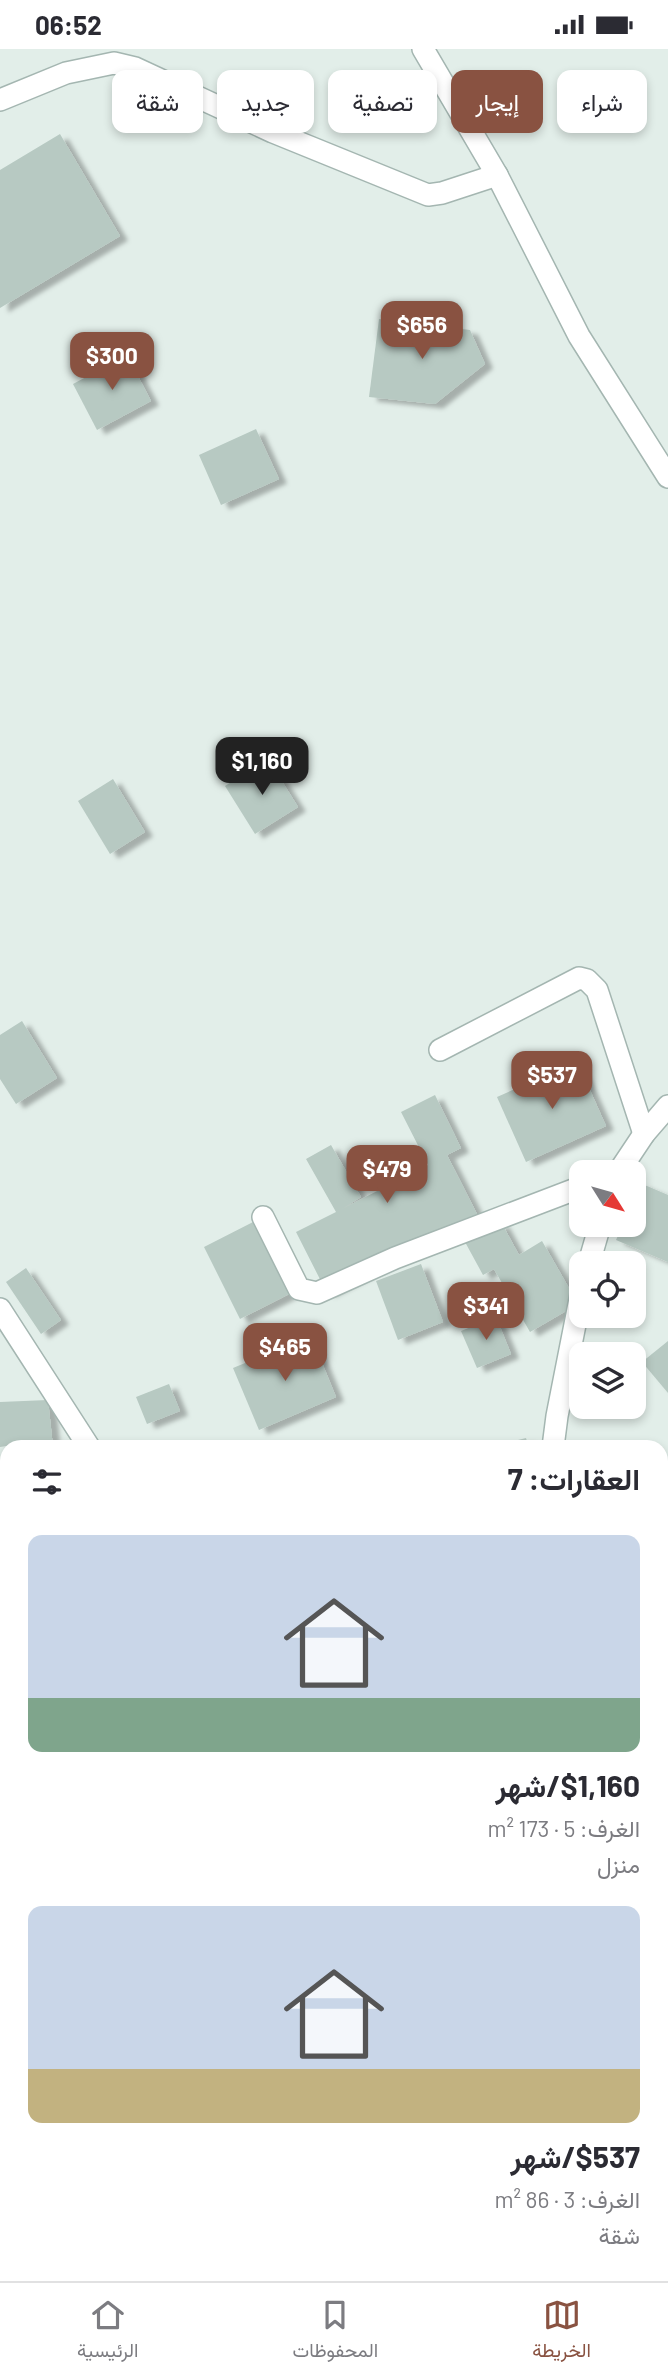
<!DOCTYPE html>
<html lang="ar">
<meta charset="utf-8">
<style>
body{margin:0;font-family:Barlow,Vazirmatn,sans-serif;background:#f7f7f7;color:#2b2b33;direction:rtl;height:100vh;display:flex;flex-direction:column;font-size:26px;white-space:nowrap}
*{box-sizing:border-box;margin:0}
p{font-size:23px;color:#7c7c81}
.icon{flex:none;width:38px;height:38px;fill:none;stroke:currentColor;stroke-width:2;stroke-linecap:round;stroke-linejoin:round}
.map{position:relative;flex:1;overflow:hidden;direction:ltr}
.side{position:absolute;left:0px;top:1391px;width:668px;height:842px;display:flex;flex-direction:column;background:#fff;border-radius:21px 21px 0 0;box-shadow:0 4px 10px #0003;direction:rtl}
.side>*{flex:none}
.banner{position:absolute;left:21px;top:21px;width:626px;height:63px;direction:rtl;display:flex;gap:14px}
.needle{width:46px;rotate:127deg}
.buttons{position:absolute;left:569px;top:1111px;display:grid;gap:14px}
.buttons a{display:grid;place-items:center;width:77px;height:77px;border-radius:14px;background:#fff;box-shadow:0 4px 10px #0003;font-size:35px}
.price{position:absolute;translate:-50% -60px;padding:0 16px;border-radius:14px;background:#895241;color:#fff;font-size:23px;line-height:46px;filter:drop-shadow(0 2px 4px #0008)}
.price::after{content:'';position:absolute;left:50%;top:42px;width:21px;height:16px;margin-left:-10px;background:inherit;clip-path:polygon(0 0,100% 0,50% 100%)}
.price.selected{background:#222;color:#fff}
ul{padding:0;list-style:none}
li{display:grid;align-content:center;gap:14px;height:371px;padding:0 28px}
li span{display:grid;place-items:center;height:217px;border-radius:14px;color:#555}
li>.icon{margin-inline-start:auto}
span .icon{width:126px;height:126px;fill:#fffc;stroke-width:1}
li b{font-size:30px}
h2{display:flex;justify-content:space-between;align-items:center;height:84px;padding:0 28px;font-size:30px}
.pill{padding:0 24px;border-radius:14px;background:#fff;box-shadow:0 4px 10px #0003;font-size:24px;line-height:63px}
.pill.selected{background:#895241;color:#fff}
.status{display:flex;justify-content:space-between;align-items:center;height:49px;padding:0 35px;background:#fff;direction:ltr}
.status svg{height:19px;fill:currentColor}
.menu{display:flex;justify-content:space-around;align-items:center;height:98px;border-top:2px solid #e1e1e2;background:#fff;font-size:19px;color:#7c7c81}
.menu a{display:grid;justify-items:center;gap:4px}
.menu .selected{color:#895241}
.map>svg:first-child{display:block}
.building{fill:#b7c9c2;filter:url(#shadow)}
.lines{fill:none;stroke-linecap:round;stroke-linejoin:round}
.minor-casing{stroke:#a4b6b1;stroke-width:24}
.secondary-casing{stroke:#a0bab2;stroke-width:24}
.minor{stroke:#fff;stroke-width:21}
.secondary{stroke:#fff;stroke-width:21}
</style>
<div class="status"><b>06:52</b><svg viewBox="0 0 49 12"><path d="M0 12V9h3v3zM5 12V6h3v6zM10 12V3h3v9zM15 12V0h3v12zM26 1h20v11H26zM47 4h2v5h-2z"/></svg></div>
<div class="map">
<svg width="668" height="2232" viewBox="0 0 668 2232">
<defs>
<filter id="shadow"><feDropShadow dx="8" dy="4.5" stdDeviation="2" flood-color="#0004"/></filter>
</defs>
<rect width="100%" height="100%" fill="#e2eee9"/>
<g class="building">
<polygon points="60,85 120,187 0,259 0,121"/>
<polygon points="379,270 470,281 485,315 435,355 369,348"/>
<polygon points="127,306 151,352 97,381 73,335"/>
<polygon points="256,380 279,430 221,456 199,406"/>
<polygon points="268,710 298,758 255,785 225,737"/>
<polygon points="113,730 145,783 110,805 78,752"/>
<polygon points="22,972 57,1029 16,1055 0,1030 0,986"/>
<polygon points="577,1012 606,1077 526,1113 497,1048"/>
<polygon points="435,1046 461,1099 447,1106 478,1167 327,1244 296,1183 336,1163 306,1110 331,1096 361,1148 342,1160 428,1116 401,1063"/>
<polygon points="640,1134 668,1146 668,1213 616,1191 623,1176 634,1176 634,1149"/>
<polygon points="263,1168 299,1240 240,1270 204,1198"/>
<polygon points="501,1173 519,1206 542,1192 578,1255 530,1283 494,1220 483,1226 465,1193"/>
<polygon points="421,1215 443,1273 398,1291 376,1232"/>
<polygon points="26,1219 61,1271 41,1285 6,1233"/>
<polygon points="496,1268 511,1305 477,1319 461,1282"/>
<polygon points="311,1287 336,1348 259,1381 233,1319"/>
<polygon points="668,1292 668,1344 642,1313"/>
<polygon points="169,1335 180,1362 147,1375 136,1348"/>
<polygon points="48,1351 53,1398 20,1398 20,1395 0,1398 0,1353"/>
<polygon points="526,1389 529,1398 494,1398 494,1397"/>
<polygon points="0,1766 7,1781 7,1796 0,1802"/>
<polygon points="7,1871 7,1901 0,1891 0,1876"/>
<polygon points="0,1927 7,1937 7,1980 0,1985"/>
<polygon points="54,2226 133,2226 136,2232 56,2232"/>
</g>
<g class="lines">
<defs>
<g id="minor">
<polyline points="423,0 497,126 579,287 668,428"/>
<polyline points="0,51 66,24 114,14 135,19 273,83 428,146 442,144 497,126"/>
<polyline points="440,1001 579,929 587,931 597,941 644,1085"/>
<polyline points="618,1124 644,1085 668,1057"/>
<polyline points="263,1168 299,1240 317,1244 395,1209 581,1138"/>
<polyline points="589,1214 600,1176"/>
<polyline points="0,1260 89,1398"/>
<polyline points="553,1398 557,1367 581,1245"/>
<polyline points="0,1622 7,1614"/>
<polyline points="0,1723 7,1738"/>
<polyline points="325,2226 327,2232"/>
</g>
<g id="secondary">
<polyline points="662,1546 668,1541"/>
<polyline points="0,2076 7,2071"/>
</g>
</defs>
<use href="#minor" class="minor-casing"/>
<use href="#secondary" class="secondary-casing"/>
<use href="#minor" class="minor"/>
<use href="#secondary" class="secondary"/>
</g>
</svg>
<div class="buttons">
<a><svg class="needle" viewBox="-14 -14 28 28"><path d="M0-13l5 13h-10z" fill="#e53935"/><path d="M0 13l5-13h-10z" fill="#7c7c81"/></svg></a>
<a><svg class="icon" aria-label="locate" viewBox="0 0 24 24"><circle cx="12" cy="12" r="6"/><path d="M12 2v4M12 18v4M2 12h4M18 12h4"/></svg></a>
<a><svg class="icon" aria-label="layers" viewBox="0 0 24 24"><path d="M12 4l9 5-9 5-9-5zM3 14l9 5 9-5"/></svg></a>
</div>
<b class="price" style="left:422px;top:312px">$656</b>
<b class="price" style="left:112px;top:343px">$300</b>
<b class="price selected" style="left:262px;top:748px">$1,160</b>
<b class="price" style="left:552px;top:1062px">$537</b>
<b class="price" style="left:387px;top:1156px">$479</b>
<b class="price" style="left:486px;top:1293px">$341</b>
<b class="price" style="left:285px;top:1334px">$465</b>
<div class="banner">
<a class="pill">شراء</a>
<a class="pill selected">إيجار</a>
<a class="pill">تصفية</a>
<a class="pill">جديد</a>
<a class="pill">شقة</a>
</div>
<section class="side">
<h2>العقارات: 7<svg class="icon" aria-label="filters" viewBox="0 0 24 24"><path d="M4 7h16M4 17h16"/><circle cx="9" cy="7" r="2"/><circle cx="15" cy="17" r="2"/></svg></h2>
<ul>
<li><span style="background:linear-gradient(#c9d6e8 75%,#7fa58c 0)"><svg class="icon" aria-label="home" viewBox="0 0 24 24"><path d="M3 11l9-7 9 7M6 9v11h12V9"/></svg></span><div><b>$1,160/شهر</b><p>الغرف: 5 · 173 m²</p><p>منزل</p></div></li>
<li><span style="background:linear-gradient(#c9d6e8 75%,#c2b280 0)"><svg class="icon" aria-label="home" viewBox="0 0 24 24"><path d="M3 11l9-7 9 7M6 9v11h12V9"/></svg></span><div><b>$537/شهر</b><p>الغرف: 3 · 86 m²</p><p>شقة</p></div></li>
</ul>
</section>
</div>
<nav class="menu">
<a class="selected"><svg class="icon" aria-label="map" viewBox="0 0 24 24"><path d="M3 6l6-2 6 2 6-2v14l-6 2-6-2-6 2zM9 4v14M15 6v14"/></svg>الخريطة</a>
<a><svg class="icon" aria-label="saved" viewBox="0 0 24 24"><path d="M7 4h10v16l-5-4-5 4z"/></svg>المحفوظات</a>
<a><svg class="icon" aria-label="home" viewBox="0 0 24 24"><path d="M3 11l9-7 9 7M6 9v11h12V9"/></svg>الرئيسية</a>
</nav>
